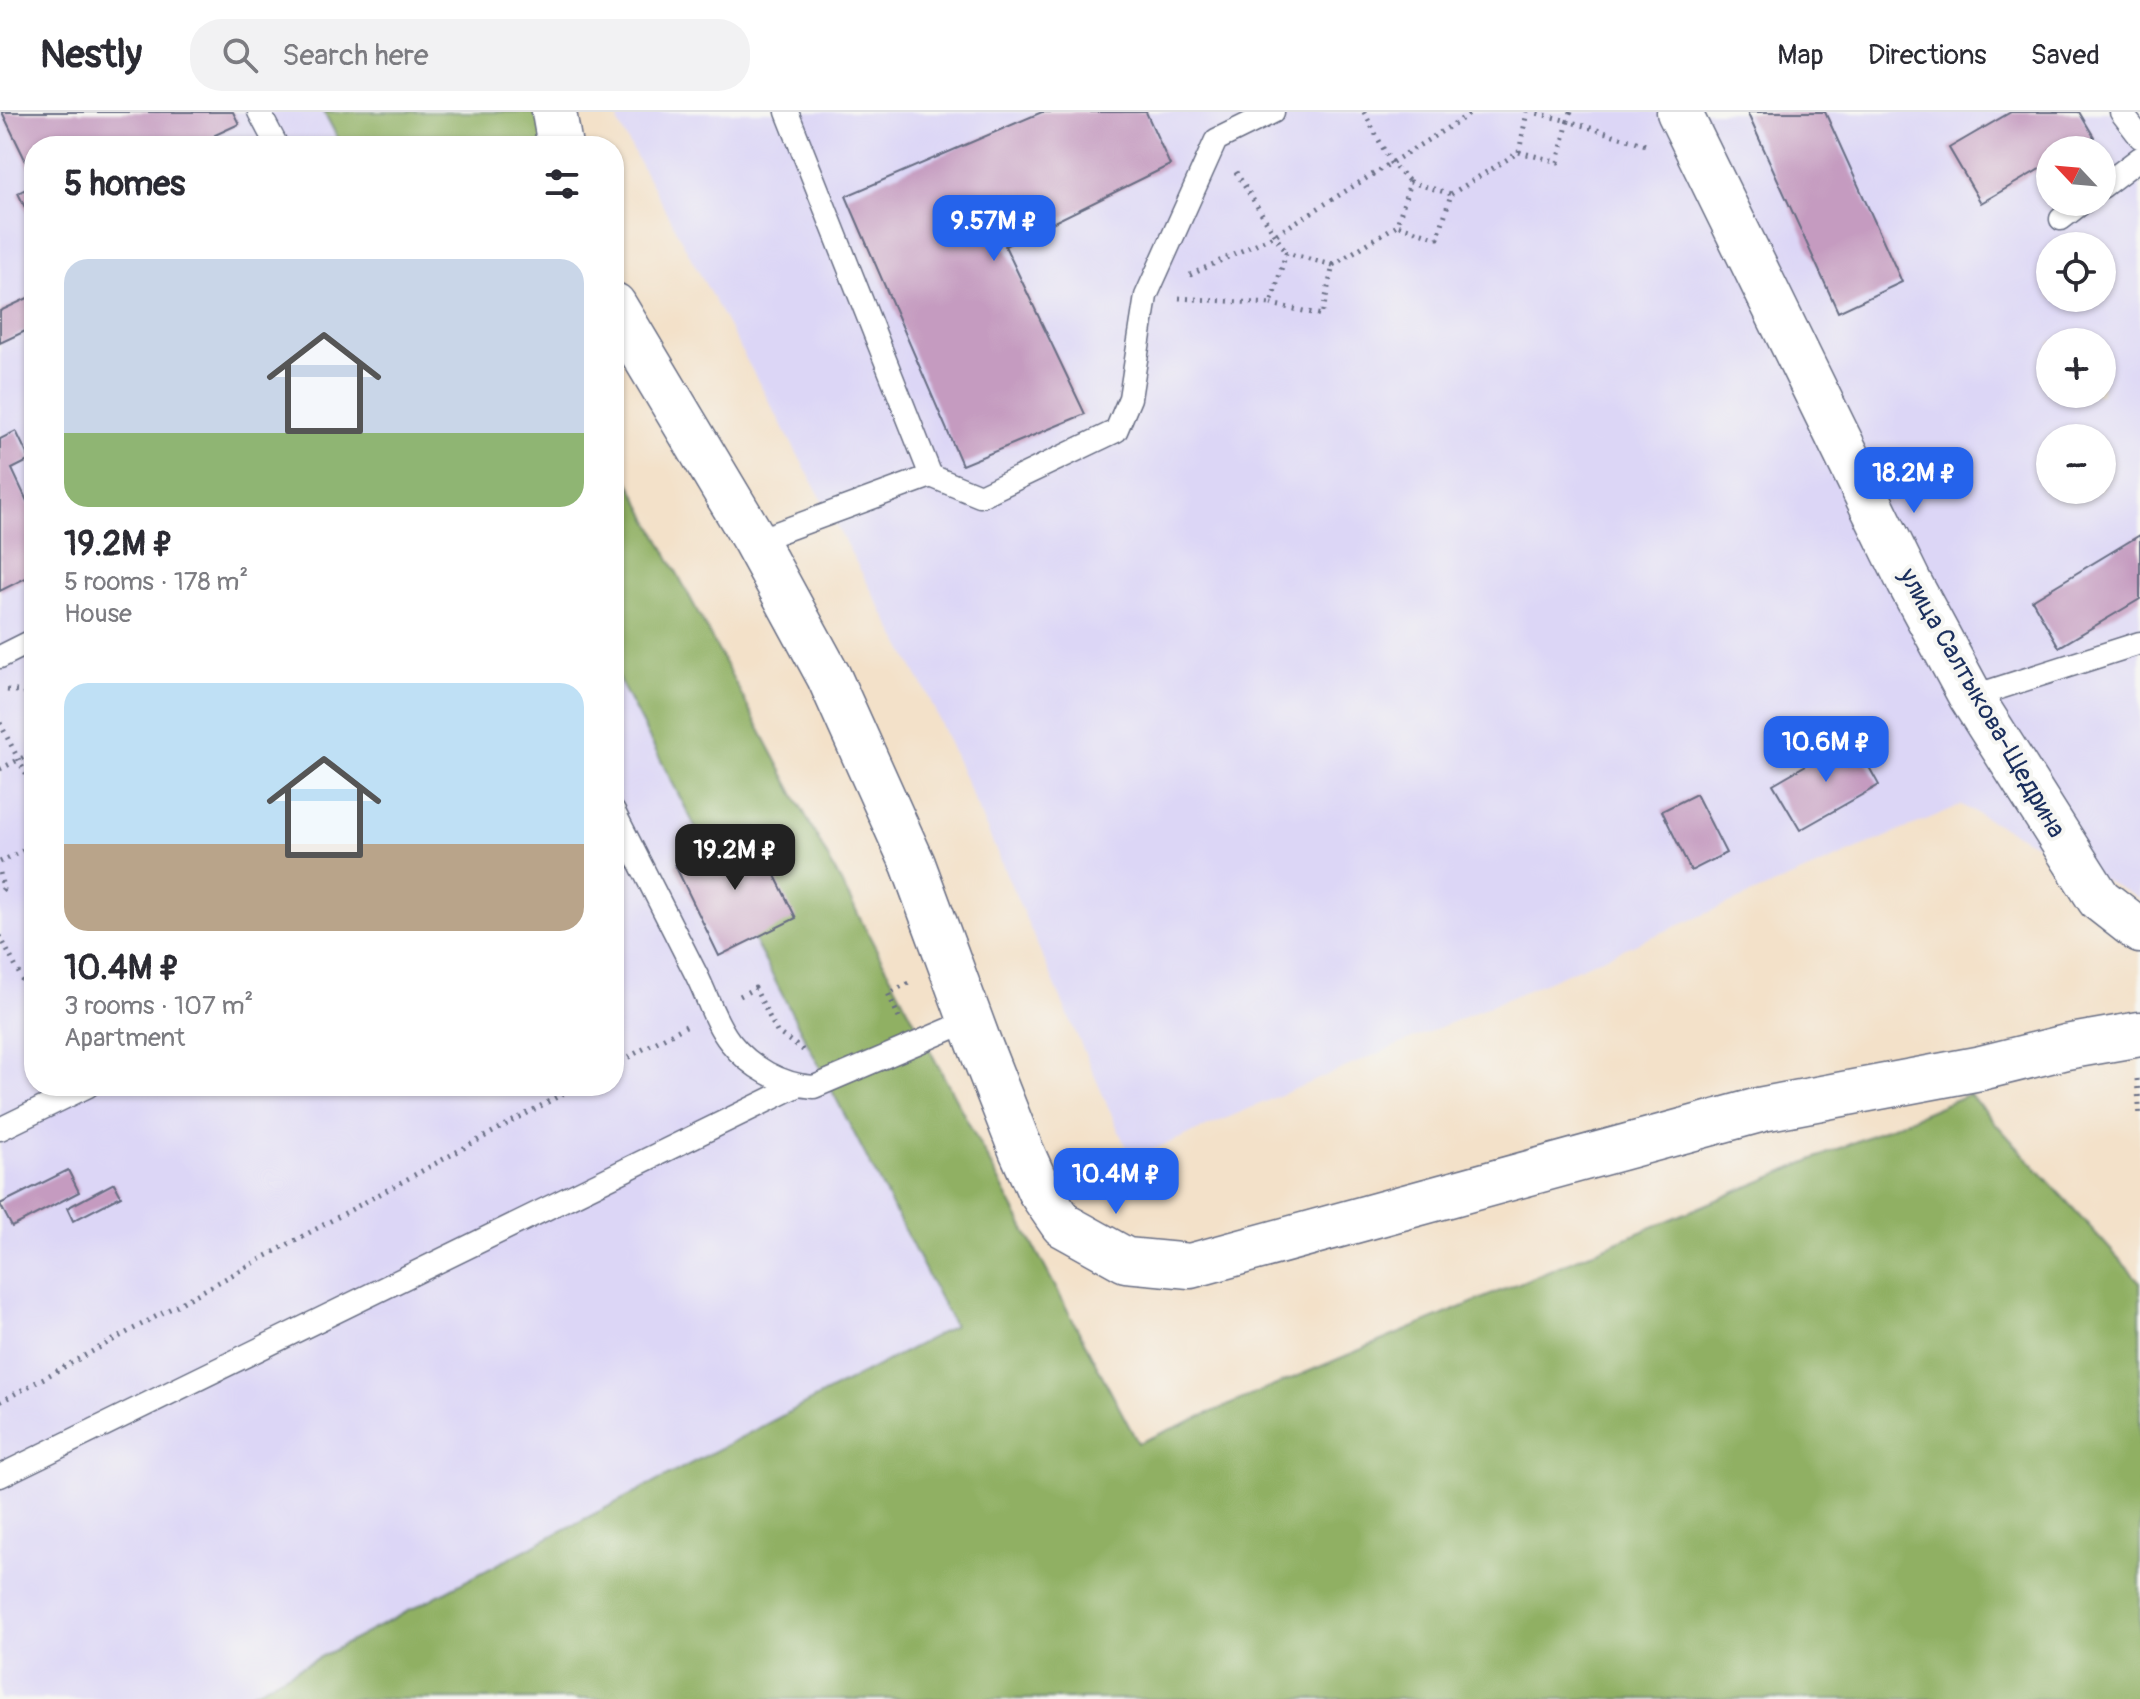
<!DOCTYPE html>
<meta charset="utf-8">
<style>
body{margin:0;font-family:Pangolin,sans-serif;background:#f2f2f3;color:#2b2b33;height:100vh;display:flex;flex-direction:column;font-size:30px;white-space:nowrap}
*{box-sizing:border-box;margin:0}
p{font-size:26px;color:#7c7c81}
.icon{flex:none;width:44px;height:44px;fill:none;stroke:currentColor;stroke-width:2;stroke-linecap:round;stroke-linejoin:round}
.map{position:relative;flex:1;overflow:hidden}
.sheet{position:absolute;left:24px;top:24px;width:600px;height:960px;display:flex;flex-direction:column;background:#fff;border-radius:32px;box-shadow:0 2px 6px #0004}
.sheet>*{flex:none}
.needle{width:52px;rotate:296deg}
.tools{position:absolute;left:2036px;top:24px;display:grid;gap:16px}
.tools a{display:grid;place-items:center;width:80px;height:80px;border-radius:50%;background:#fff;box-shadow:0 2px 6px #0004;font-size:40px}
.price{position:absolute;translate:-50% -68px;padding:0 18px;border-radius:16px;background:#2563eb;color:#fff;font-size:26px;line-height:52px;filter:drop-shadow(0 2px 4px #0008)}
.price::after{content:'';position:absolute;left:50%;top:48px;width:24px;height:18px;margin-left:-12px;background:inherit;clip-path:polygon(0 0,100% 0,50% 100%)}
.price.on{background:#222;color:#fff}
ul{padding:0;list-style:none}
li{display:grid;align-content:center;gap:16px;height:424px;padding:0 40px}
li span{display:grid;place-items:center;height:248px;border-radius:24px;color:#555}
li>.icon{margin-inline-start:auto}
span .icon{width:144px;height:144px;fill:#fffc;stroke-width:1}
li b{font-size:34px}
h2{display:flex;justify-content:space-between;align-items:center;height:96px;padding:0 40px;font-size:34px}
header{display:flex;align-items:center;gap:48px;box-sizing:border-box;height:112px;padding:0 40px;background:#fff;border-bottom:2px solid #e1e1e2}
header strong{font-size:38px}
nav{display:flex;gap:44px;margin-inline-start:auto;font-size:28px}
.search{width:560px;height:72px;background:#f2f2f3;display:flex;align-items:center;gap:20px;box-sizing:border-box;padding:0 28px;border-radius:32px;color:#7c7c81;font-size:30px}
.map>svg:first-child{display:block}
.built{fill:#dcd6f6;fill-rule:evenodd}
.forest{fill:#90b064;stroke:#567061;stroke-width:2}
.building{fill:#c59bc0}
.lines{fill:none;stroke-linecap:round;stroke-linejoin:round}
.lane-casing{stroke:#676d83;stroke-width:25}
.street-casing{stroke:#676d83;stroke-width:47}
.secondary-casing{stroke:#676d83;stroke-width:47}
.path{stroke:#676d83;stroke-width:5;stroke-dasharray:2 6;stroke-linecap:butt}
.lane{stroke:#fff;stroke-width:22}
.street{stroke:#fff;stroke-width:44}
.secondary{stroke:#fff;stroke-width:44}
.labels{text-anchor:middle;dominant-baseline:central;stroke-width:8;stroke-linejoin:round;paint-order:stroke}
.street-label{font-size:26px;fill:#1b2f5e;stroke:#f6f6f2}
</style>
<header>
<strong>Nestly</strong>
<div class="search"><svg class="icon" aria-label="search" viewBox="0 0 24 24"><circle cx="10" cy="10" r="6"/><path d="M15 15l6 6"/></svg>Search here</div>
<nav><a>Map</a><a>Directions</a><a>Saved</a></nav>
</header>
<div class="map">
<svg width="2140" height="1587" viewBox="0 0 2140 1587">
<rect width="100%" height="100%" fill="#f6f6f2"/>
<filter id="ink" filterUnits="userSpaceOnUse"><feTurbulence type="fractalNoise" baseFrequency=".0125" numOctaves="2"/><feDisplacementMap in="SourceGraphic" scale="16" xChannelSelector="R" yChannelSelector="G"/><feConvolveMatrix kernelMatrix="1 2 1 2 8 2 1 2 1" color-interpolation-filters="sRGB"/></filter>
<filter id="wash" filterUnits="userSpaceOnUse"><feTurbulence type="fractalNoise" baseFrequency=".006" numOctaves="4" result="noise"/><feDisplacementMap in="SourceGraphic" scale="32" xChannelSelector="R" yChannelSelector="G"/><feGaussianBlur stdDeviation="1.8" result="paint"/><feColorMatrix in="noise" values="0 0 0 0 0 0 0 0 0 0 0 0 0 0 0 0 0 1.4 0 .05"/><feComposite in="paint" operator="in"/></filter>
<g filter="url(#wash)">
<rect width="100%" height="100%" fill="#f3e1c9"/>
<g class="built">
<polygon points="0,0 324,0 342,34 34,34 34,974 614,974 614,558 954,1214 240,1587 0,1587"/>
<path d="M621,0H2140V787L1961,693L1131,1047L928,583L618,11ZM2050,38H2102V90H2050ZM2050,134H2102V186H2050ZM2050,230H2102V282H2050ZM2050,326H2102V378H2050Z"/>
</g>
<g class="forest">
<polygon points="324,0 564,0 553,34 342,34"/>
<polygon points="614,342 1138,1331 1969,982 2140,1170 2140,1587 240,1587 954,1214 614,558"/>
</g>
<g id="blocks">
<g class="building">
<polygon points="2,0 233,0 239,12 215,23 220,34 34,34 34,66"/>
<polygon points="1042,0 1146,0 1170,53 1005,134 1085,302 962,353 846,84"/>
<polygon points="1747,0 1825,0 1902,170 1838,200"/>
<polygon points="2011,0 2079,0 2094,25 2072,38 2050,38 2050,51 1981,91 1949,36"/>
<polygon points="34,73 34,107 31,108 18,81"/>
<polygon points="34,183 34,215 0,231 0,199"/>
<polygon points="16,319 30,348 12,357 34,404 34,462 0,479 0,327"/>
<polygon points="2140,423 2140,487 2059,535 2032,488"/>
<polygon points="1853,626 1879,673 1800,718 1773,672"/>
<polygon points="1696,682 1726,741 1691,759 1662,699"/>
<polygon points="751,715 796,806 719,844 675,753"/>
<polygon points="68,1058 79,1080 12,1115 0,1092"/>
<polygon points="114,1071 121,1084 73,1109 67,1096"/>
</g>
</g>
</g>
<g filter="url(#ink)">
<use href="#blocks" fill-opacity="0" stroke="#676d83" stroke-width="2"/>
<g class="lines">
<defs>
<g id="lane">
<polyline points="259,0 277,34"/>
<polyline points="2121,0 2140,25"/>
<polyline points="2102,75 2140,46"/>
<polyline points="2061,107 2083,90"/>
<polyline points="931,364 980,384 1116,319 1130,286 1146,184 1216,28 1273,0"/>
<polyline points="755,429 931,364 787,0"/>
<polyline points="0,545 34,528"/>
<polyline points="1971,585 2140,531"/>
<path d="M614,700C642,755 669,809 697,864C708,886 715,911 730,930C750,955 781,973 814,975L971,908"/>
<polyline points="0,1017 88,974"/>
<polyline points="0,1364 797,974"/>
</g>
<g id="street">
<polyline points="554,0 560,34"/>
<polyline points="614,193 755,429 829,565 913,752 979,931 1021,1038 1039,1078 1063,1113 1126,1148 1190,1154 1763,997 1981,956 2066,935 2140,922"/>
</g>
<polyline id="secondary" points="1679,0 1909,470 1971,585 2099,787 2140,819"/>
</defs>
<use href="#lane" class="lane-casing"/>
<use href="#street" class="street-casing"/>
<use href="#secondary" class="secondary-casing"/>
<g class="path">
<polyline points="1364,0 1391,51 1410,70"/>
<polyline points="1571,0 1568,9 1646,33"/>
<polyline points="1519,40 1558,50 1568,9 1532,0"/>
<polyline points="1236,60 1286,141"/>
<polyline points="1451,82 1519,40 1527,0"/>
<polyline points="1333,153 1397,113 1410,70 1451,82 1438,126 1397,113"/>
<polyline points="1190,163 1275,123 1473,0"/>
<polyline points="1179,186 1271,192 1286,141 1333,153 1322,203 1271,192"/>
<polyline points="7,578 34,581"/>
<polyline points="0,611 34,678"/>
<polyline points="0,657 34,640"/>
<polyline points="0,750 34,733"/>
<polyline points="0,761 3,777 0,780"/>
<polyline points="0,824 34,891"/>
<polyline points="740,884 755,876 777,920 803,938"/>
<polyline points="899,906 888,881 913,869"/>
<polyline points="614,953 686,914"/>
<polyline points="2137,967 2140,1005"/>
<polyline points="0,1290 577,974"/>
</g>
<use href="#lane" class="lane"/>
<use href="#street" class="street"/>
<use href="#secondary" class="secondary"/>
</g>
</g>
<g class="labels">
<g class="street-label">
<text transform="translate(1982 591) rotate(60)">улица Салтыкова-Щедрина</text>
</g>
</g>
</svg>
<div class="tools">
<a><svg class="needle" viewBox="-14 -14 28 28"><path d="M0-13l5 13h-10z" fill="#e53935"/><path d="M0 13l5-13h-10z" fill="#7c7c81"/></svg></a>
<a><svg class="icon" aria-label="locate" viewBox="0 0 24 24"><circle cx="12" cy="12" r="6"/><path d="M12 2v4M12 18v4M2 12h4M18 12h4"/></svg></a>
<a>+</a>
<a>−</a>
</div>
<b class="price" style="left:994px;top:151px">9.57M ₽</b>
<b class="price" style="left:1914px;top:403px">18.2M ₽</b>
<b class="price" style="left:1826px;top:672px">10.6M ₽</b>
<b class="price on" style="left:735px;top:780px">19.2M ₽</b>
<b class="price" style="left:1116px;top:1104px">10.4M ₽</b>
<section class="sheet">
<h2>5 homes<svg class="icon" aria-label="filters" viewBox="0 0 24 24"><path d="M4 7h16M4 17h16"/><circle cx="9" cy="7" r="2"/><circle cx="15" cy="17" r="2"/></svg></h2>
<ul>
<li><span style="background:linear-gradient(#c9d6e8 70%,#8fb573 0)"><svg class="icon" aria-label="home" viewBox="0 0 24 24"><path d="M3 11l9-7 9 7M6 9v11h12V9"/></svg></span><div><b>19.2M ₽</b><p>5 rooms · 178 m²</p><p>House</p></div></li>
<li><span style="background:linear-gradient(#bfe0f5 65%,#b9a48a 0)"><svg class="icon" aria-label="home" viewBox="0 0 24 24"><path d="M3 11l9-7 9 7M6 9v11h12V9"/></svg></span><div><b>10.4M ₽</b><p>3 rooms · 107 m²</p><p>Apartment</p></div></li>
</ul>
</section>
</div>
